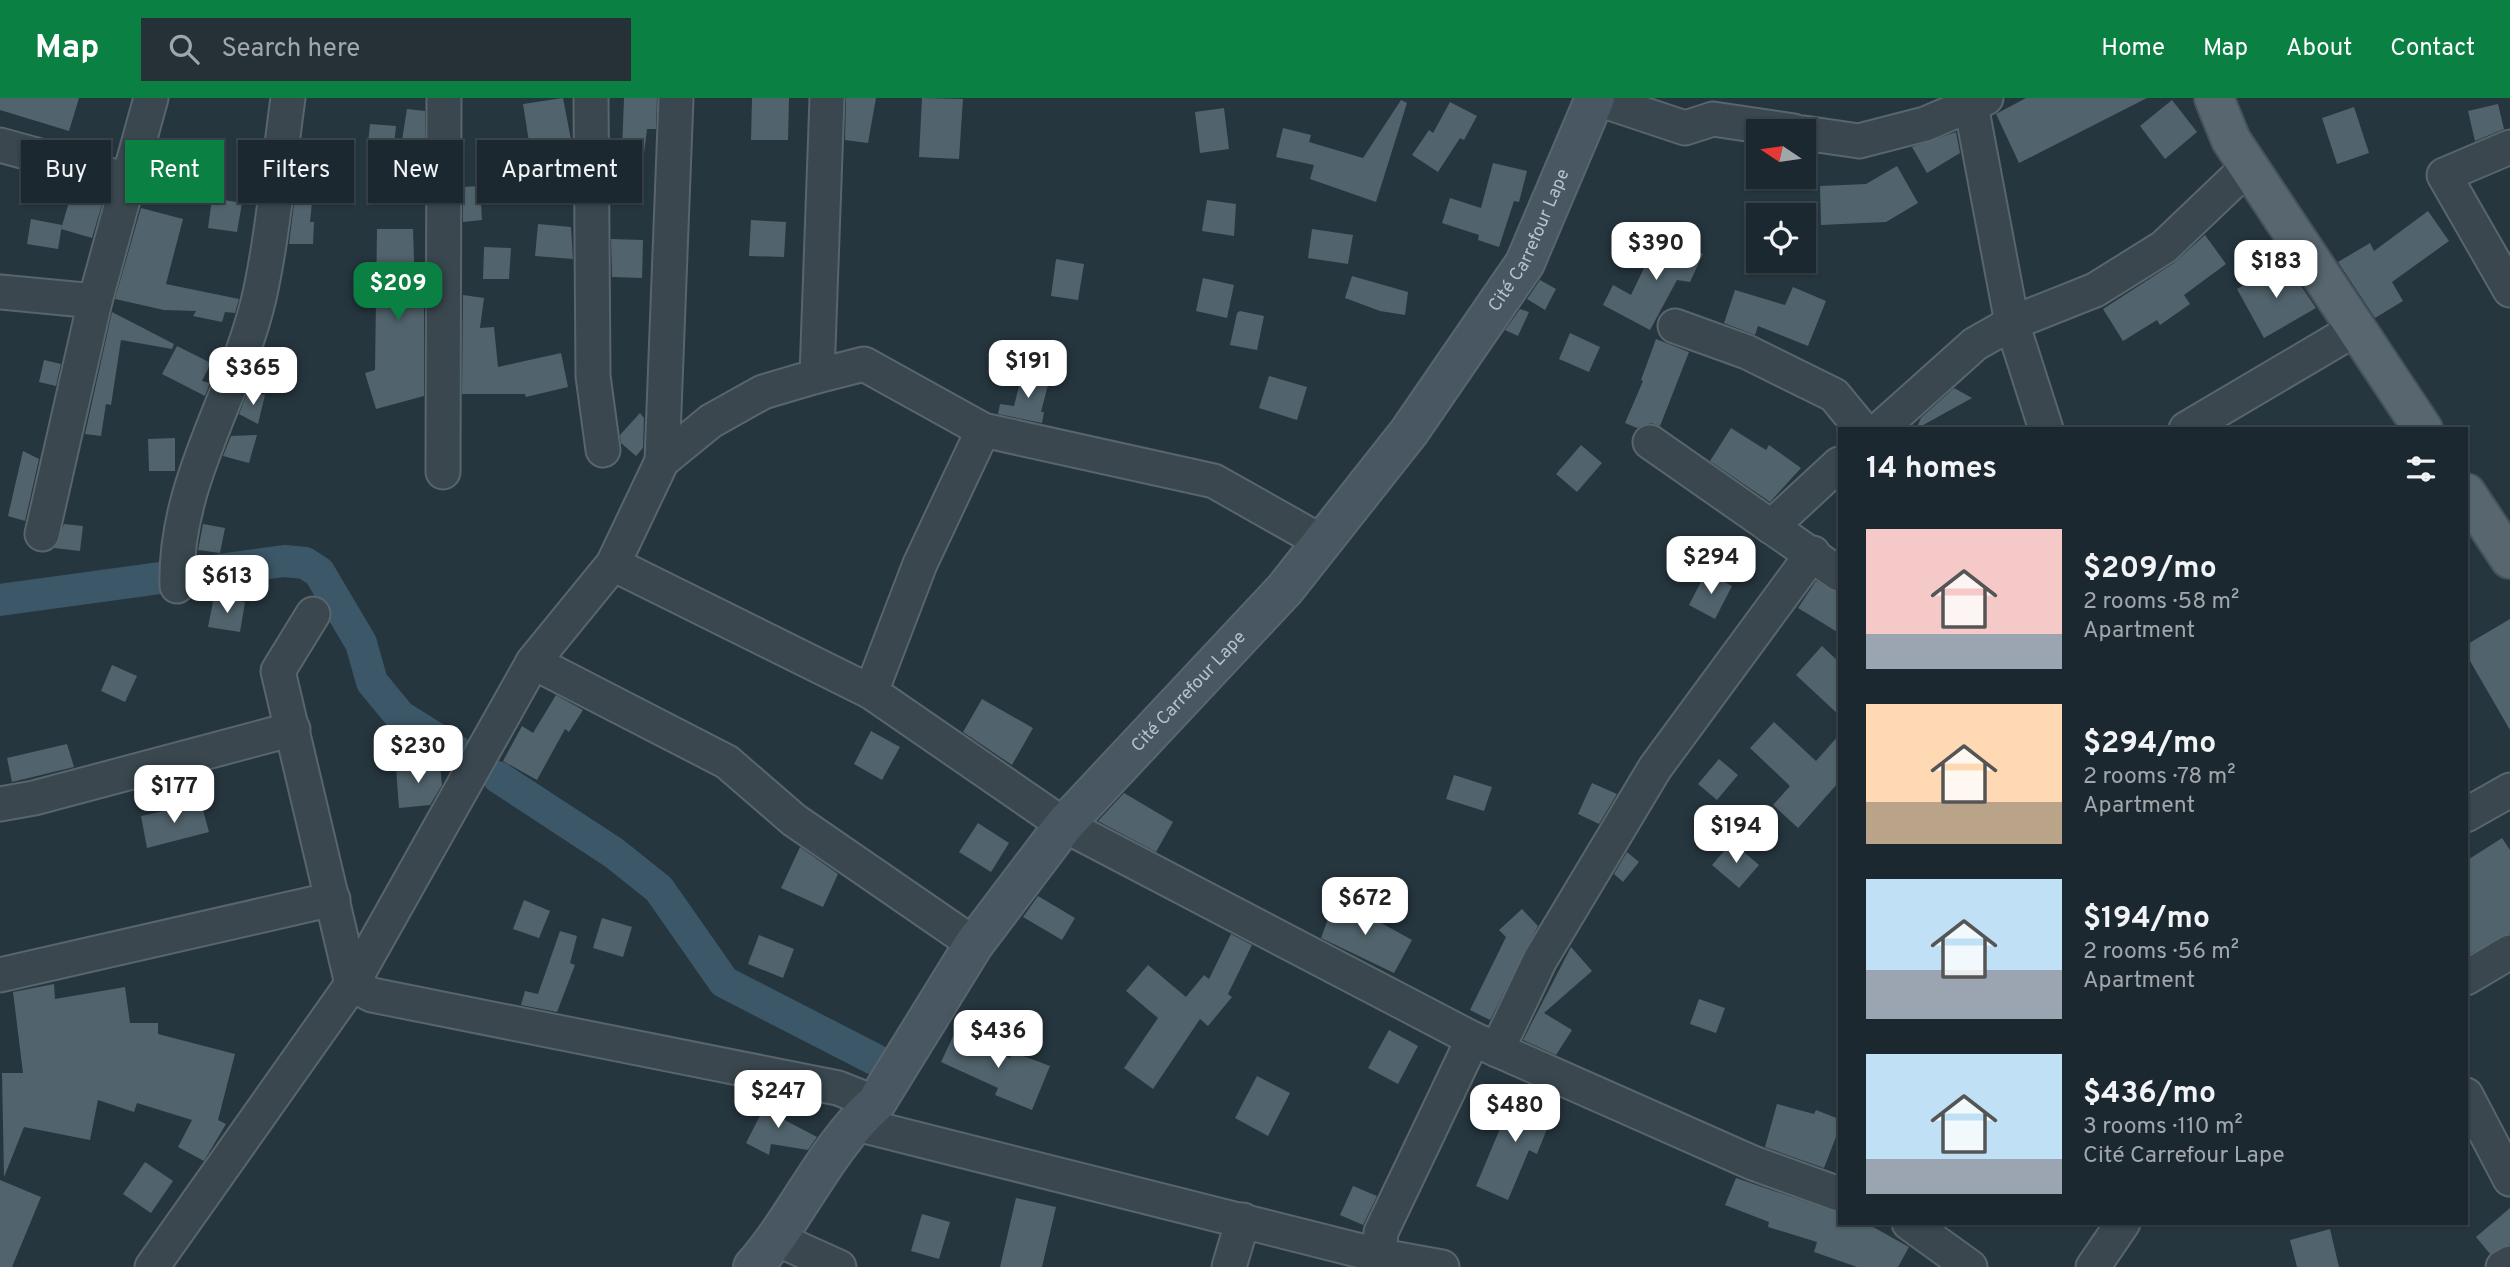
<!DOCTYPE html>
<meta charset="utf-8">
<style>
body{margin:0;font-family:Overpass,sans-serif;background:#253037;color:#f1f3f6;height:100vh;display:flex;flex-direction:column;font-size:26px;white-space:nowrap}
*{box-sizing:border-box;margin:0}
p{font-size:23px;color:#a0a6aa}
.icon{flex:none;width:38px;height:38px;fill:none;stroke:currentColor;stroke-width:2;stroke-linecap:round;stroke-linejoin:round}
.map{position:relative;flex:1;overflow:hidden}
.panel{position:absolute;left:1838px;top:329px;width:630px;height:798px;display:flex;flex-direction:column;background:#1c282f;border-radius:0px;box-shadow:0 2px 5px #0004,0 0 0 2px #3a444b}
.panel>*{flex:none}
.banner{position:absolute;left:21px;top:42px;width:665px;height:63px;display:flex;gap:14px}
.needle{width:46px;rotate:283deg}
.tools{position:absolute;left:1746px;top:21px;display:grid;gap:14px}
.tools a{display:grid;place-items:center;width:70px;height:70px;border-radius:0px;background:#1c282f;box-shadow:0 2px 5px #0004,0 0 0 2px #3a444b;font-size:35px}
.price{position:absolute;translate:-50% -60px;padding:0 16px;border-radius:14px;background:#fff;color:#222;font-size:23px;line-height:46px;filter:drop-shadow(0 2px 4px #0008)}
.price::after{content:'';position:absolute;left:50%;top:42px;width:21px;height:16px;margin-left:-10px;background:inherit;clip-path:polygon(0 0,100% 0,50% 100%)}
.price.active{background:#0b8043;color:#fff}
ul{padding:0;list-style:none}
li{display:flex;align-items:center;gap:21px;height:175px;padding:0 28px}
li span{display:grid;place-items:center;flex:none;width:196px;height:140px;border-radius:0px;color:#555}
li>.icon{margin-inline-start:auto}
span .icon{width:84px;height:84px;fill:#fffc;stroke-width:1}
li b{font-size:30px}
h2{display:flex;justify-content:space-between;align-items:center;height:84px;padding:0 28px;font-size:30px}
.chip{padding:0 24px;border-radius:0px;background:#1c282f;box-shadow:0 2px 5px #0004,0 0 0 2px #3a444b;font-size:24px;line-height:63px}
.chip.active{background:#0b8043;color:#fff}
header{display:flex;align-items:center;gap:42px;box-sizing:border-box;height:98px;padding:0 35px;background:#0b8043;color:#fff}
header strong{font-size:33px}
nav{display:flex;gap:38px;margin-inline-start:auto;font-size:24px}
.search{width:490px;height:63px;background:#253037;display:flex;align-items:center;gap:18px;box-sizing:border-box;padding:0 24px;border-radius:0px;color:#a0a6aa;font-size:26px}
.map>svg:first-child{display:block}
.lines{fill:none;stroke-linecap:round;stroke-linejoin:round}
.canal{stroke:#3c5767;stroke-width:32}
.building{fill:#51636c}
.street-casing{stroke:#58656d;stroke-width:37}
.secondary-casing{stroke:#58656d;stroke-width:42}
.primary-casing{stroke:#46535b;stroke-width:42}
.street{stroke:#3a474f;stroke-width:33}
.secondary{stroke:#485762;stroke-width:38}
.primary{stroke:#58676f;stroke-width:38}
.labels{text-anchor:middle;dominant-baseline:central;stroke-width:7;stroke-linejoin:round;paint-order:stroke}
.street-label{font-size:18px;fill:#b6c2ca;stroke:#1f2c34}
</style>
<header>
<strong>Map</strong>
<div class="search"><svg class="icon" aria-label="search" viewBox="0 0 24 24"><circle cx="10" cy="10" r="6"/><path d="M15 15l6 6"/></svg>Search here</div>
<nav><a>Home</a><a>Map</a><a>About</a><a>Contact</a></nav>
</header>
<div class="map">
<svg width="2510" height="1169" viewBox="0 0 2510 1169">
<rect width="100%" height="100%" fill="#26363f"/>
<g class="lines">
<g class="canal">
<polyline points="0,502 284,463 305,465 319,474 361,545 372,584 400,618 469,661"/>
<polyline points="498,679 614,755 659,791 724,884 876,962"/>
</g>
</g>
<g class="building">
<polygon points="0,0 79,0 69,33 0,12"/>
<polygon points="563,0 572,47 572,84 561,83 561,88 534,85 539,42 529,44 523,6"/>
<polygon points="624,0 657,0 656,31 647,31 638,106 620,105 621,89 611,88 611,51 622,52"/>
<polygon points="752,0 789,0 788,42 751,42"/>
<polygon points="846,0 876,0 868,45 845,42"/>
<polygon points="922,0 963,1 959,61 919,59"/>
<polygon points="2026,0 2147,0 2019,65 1996,16"/>
<polygon points="1401,2 1407,5 1376,104 1310,81 1314,67 1276,59 1283,30 1311,37 1309,44 1363,60"/>
<polygon points="2172,2 2197,34 2165,61 2140,28"/>
<polygon points="1450,4 1477,18 1464,42 1460,40 1438,74 1412,57 1429,32 1433,35"/>
<polygon points="2498,6 2504,31 2475,43 2468,13"/>
<polygon points="2354,9 2369,55 2337,66 2322,20"/>
<polygon points="1224,10 1229,51 1200,55 1195,14"/>
<polygon points="407,11 425,13 425,52 401,48"/>
<polygon points="370,26 396,28 393,57 367,55"/>
<polygon points="1956,34 1960,55 1927,75 1912,49"/>
<polygon points="1493,65 1527,73 1519,104 1514,103 1499,149 1478,142 1479,137 1442,125 1450,100 1481,110"/>
<polygon points="1897,68 1918,105 1886,124 1821,127 1820,88 1866,86"/>
<polygon points="298,74 315,75 310,124 314,124 313,146 289,146"/>
<polygon points="74,87 105,96 92,140 61,131"/>
<polygon points="480,88 482,122 463,124 463,89"/>
<polygon points="212,100 242,105 237,134 208,130"/>
<polygon points="1207,102 1236,106 1234,138 1202,133"/>
<polygon points="141,110 183,121 166,186 239,201 235,215 225,214 222,224 193,218 196,213 164,212 115,201"/>
<polygon points="2428,113 2449,143 2392,184 2403,203 2375,220 2338,164 2370,145 2374,153"/>
<polygon points="31,121 62,127 58,151 27,146"/>
<polygon points="751,122 786,124 784,159 749,158"/>
<polygon points="538,126 571,129 573,161 535,158"/>
<polygon points="377,131 413,131 415,190 424,191 424,298 376,311 365,275 375,272"/>
<polygon points="1312,131 1353,137 1348,166 1308,160"/>
<polygon points="1661,135 1703,156 1690,184 1677,182 1650,232 1603,207 1613,187 1631,197"/>
<polygon points="2205,137 2226,166 2184,197 2190,206 2160,227 2157,222 2123,243 2103,211 2174,165"/>
<polygon points="611,141 643,142 642,180 612,179"/>
<polygon points="484,149 511,150 509,181 483,181"/>
<polygon points="1056,161 1084,166 1078,202 1051,198"/>
<polygon points="2285,164 2316,210 2264,240 2237,191"/>
<polygon points="1352,178 1408,194 1405,217 1380,213 1345,200"/>
<polygon points="1203,180 1234,187 1227,220 1196,213"/>
<polygon points="1540,182 1556,191 1545,212 1527,201"/>
<polygon points="1793,189 1826,203 1808,248 1758,228 1755,237 1724,225 1735,192 1785,207"/>
<polygon points="463,197 484,200 480,230 494,229 498,269 561,255 568,289 526,299 525,296 462,296"/>
<polygon points="1520,211 1529,214 1518,238 1505,232"/>
<polygon points="1240,213 1264,218 1257,252 1230,247 1237,215"/>
<polygon points="112,214 174,246 172,251 121,242 111,307 106,306 101,338 85,336"/>
<polygon points="1570,235 1600,249 1589,274 1559,261"/>
<polygon points="1656,241 1689,254 1660,328 1651,325 1637,330 1625,325 1643,283 1641,282"/>
<polygon points="177,248 211,265 202,283 210,285 205,298 162,276"/>
<polygon points="44,262 61,266 56,288 39,284"/>
<polygon points="1022,276 1049,283 1041,314 1044,314 1042,325 998,316 1000,306 1014,308"/>
<polygon points="1269,278 1307,289 1297,322 1259,310"/>
<polygon points="1954,290 1972,300 1916,331 1921,320"/>
<polygon points="248,293 265,297 258,326 239,316"/>
<polygon points="640,315 644,320 643,350 636,358 621,345 620,337"/>
<polygon points="1731,330 1766,352 1769,347 1801,370 1770,404 1710,363"/>
<polygon points="257,337 249,365 223,358 231,338"/>
<polygon points="175,340 175,373 149,373 148,341"/>
<polygon points="1581,347 1602,365 1577,394 1556,376"/>
<polygon points="23,353 39,361 25,423 8,418"/>
<polygon points="64,426 83,428 80,453 54,450"/>
<polygon points="203,426 225,430 220,455 198,452"/>
<polygon points="1706,474 1732,488 1715,521 1689,507"/>
<polygon points="1816,483 1839,495 1839,535 1798,510"/>
<polygon points="214,499 245,504 240,534 208,529"/>
<polygon points="2510,521 2510,632 2466,556 2466,547"/>
<polygon points="1822,548 1839,564 1839,617 1796,577"/>
<polygon points="112,567 137,578 125,604 101,593"/>
<polygon points="556,597 583,612 569,634 565,631 537,682 503,663 522,628 533,635"/>
<polygon points="982,601 1033,630 1012,667 963,634"/>
<polygon points="1774,624 1816,663 1839,637 1839,684 1798,730 1773,707 1790,688 1750,650"/>
<polygon points="871,633 900,649 882,682 854,666"/>
<polygon points="67,646 74,669 12,684 7,660"/>
<polygon points="1719,661 1738,677 1717,702 1698,686"/>
<polygon points="440,667 442,687 430,707 399,710 396,670"/>
<polygon points="1454,677 1492,689 1484,713 1446,701"/>
<polygon points="1592,685 1617,696 1599,726 1578,716"/>
<polygon points="1124,695 1173,724 1156,754 1098,723"/>
<polygon points="201,705 209,734 147,750 141,718"/>
<polygon points="978,725 1009,745 991,774 959,754"/>
<polygon points="2502,740 2510,752 2510,835 2466,858 2466,763"/>
<polygon points="1732,744 1759,767 1739,790 1712,767"/>
<polygon points="800,749 838,776 823,809 781,790"/>
<polygon points="1627,754 1639,764 1623,784 1614,776"/>
<polygon points="1038,798 1075,820 1062,842 1023,819"/>
<polygon points="524,802 550,813 539,840 513,831"/>
<polygon points="1335,802 1368,815 1367,817 1412,842 1394,875 1321,840"/>
<polygon points="1522,811 1538,828 1490,922 1470,912 1506,839 1499,832"/>
<polygon points="602,820 632,829 623,859 593,850"/>
<polygon points="560,833 577,838 570,865 575,867 557,914 521,907 525,893 538,896"/>
<polygon points="1231,836 1252,847 1228,896 1232,899 1208,928 1200,921 1153,991 1124,970 1158,920 1126,893 1148,867 1186,899 1204,877 1209,881"/>
<polygon points="759,837 794,851 783,880 748,866"/>
<polygon points="1571,849 1592,873 1544,915 1572,932 1556,957 1523,942"/>
<polygon points="54,886 55,901 125,889 130,925 158,925 158,936 235,956 218,1022 226,1026 204,1063 178,1049 192,1022 137,1005 134,1014 98,1002 90,1042 24,1029 4,1079 2,975 23,975 13,894"/>
<polygon points="1699,901 1725,910 1716,935 1690,926"/>
<polygon points="1389,932 1418,948 1398,986 1368,970"/>
<polygon points="955,934 1010,960 1013,954 1050,968 1032,1012 995,997 998,990 941,964"/>
<polygon points="1257,978 1290,995 1268,1038 1235,1020"/>
<polygon points="771,996 781,998 777,1018 817,1039 808,1052 771,1046 769,1057 746,1045"/>
<polygon points="1514,997 1523,997 1555,1011 1537,1056 1529,1052 1508,1102 1476,1088"/>
<polygon points="1777,1006 1814,1016 1816,1012 1839,1021 1839,1031 1824,1070 1765,1049"/>
<polygon points="145,1064 173,1083 151,1115 123,1096"/>
<polygon points="1736,1080 1839,1115 1839,1125 1866,1125 1909,1149 1898,1169 1857,1169 1814,1154 1817,1144 1768,1129 1769,1124 1725,1107"/>
<polygon points="0,1082 41,1099 12,1169 0,1169"/>
<polygon points="1353,1088 1377,1098 1363,1127 1340,1117"/>
<polygon points="1016,1100 1056,1109 1042,1169 1000,1169"/>
<polygon points="2510,1110 2510,1146 2490,1156 2476,1139"/>
<polygon points="922,1116 950,1124 939,1161 911,1153"/>
<polygon points="2330,1131 2339,1169 2297,1169 2290,1142"/>
</g>
<g class="lines">
<defs>
<g id="street">
<polyline points="591,0 593,278 603,352"/>
<polyline points="1595,0 1685,30 1713,21 1794,33"/>
<polyline points="1971,7 2012,225 2046,331"/>
<polyline points="1804,35 1859,43 1925,26 1986,0"/>
<polyline points="0,47 128,82"/>
<polyline points="2510,49 2444,77 2510,192"/>
<polyline points="0,194 95,203"/>
<polyline points="1675,228 1747,254 1834,297 1862,331"/>
<polyline points="817,278 864,266 983,332 1214,383 1322,444"/>
<polyline points="1880,331 1975,246 2012,225 2095,192 2164,149 2250,67"/>
<polyline points="2186,331 2357,230"/>
<polyline points="1650,344 1839,476"/>
<polyline points="662,363 676,0"/>
<polyline points="443,374 444,0"/>
<polyline points="1771,429 1839,366"/>
<polyline points="42,436 95,203 151,0"/>
<polyline points="613,466 871,594 1064,727 1473,941 1753,1065 1839,1096"/>
<path d="M177,488C174,384 236,298 259,200C273,138 279,64 288,0"/>
<polyline points="313,516 278,573 352,886 372,897 838,990 876,1005"/>
<polyline points="533,564 727,664 794,722 974,846"/>
<polyline points="871,594 920,466 983,332"/>
<polyline points="0,706 34,700 293,631"/>
<polyline points="2466,717 2510,692"/>
<polyline points="0,877 333,801"/>
<polyline points="2466,880 2510,854"/>
<polyline points="1497,952 1540,862 1655,670 1813,455"/>
<polyline points="2466,997 2510,1081"/>
<polyline points="853,1025 1381,1158 1442,1169"/>
<polyline points="1909,1125 1970,1169"/>
<polyline points="777,1141 839,1169"/>
<polyline points="152,1169 352,886 533,564 613,466 662,363 711,323 763,294 817,278 827,0"/>
<polyline points="1229,1169 1243,1122"/>
<polyline points="1378,1169 1381,1134 1473,941"/>
<polyline points="2093,1169 2123,1125"/>
<polyline points="2503,1169 2510,1165"/>
</g>
<g id="secondary">
<path id="s1" d="M753,1169C798,1118 825,1050 876,1005L974,846L1064,727L1285,491L1409,334L1525,165L1595,0"/>
</g>
<g id="primary">
<polyline points="2214,0 2231,42 2423,331"/>
<polyline points="2466,395 2510,461"/>
</g>
</defs>
<use href="#street" class="street-casing"/>
<use href="#secondary" class="secondary-casing"/>
<use href="#primary" class="primary-casing"/>
<use href="#street" class="street"/>
<use href="#secondary" class="secondary"/>
<use href="#primary" class="primary"/>
</g>
<g class="labels">
<g class="street-label">
<text stroke="none"><textPath href="#s1" startOffset="1292">Cité Carrefour Lape</textPath></text>
<text stroke="none"><textPath href="#s1" startOffset="724">Cité Carrefour Lape</textPath></text>
</g>
</g>
</svg>
<div class="tools">
<a><svg class="needle" viewBox="-14 -14 28 28"><path d="M0-13l5 13h-10z" fill="#e53935"/><path d="M0 13l5-13h-10z" fill="#a0a6aa"/></svg></a>
<a><svg class="icon" aria-label="locate" viewBox="0 0 24 24"><circle cx="12" cy="12" r="6"/><path d="M12 2v4M12 18v4M2 12h4M18 12h4"/></svg></a>
</div>
<b class="price" style="left:1656px;top:184px">$390</b>
<b class="price" style="left:2276px;top:202px">$183</b>
<b class="price active" style="left:398px;top:224px">$209</b>
<b class="price" style="left:1028px;top:302px">$191</b>
<b class="price" style="left:253px;top:309px">$365</b>
<b class="price" style="left:1711px;top:498px">$294</b>
<b class="price" style="left:227px;top:517px">$613</b>
<b class="price" style="left:418px;top:687px">$230</b>
<b class="price" style="left:174px;top:727px">$177</b>
<b class="price" style="left:1736px;top:767px">$194</b>
<b class="price" style="left:1365px;top:839px">$672</b>
<b class="price" style="left:998px;top:972px">$436</b>
<b class="price" style="left:778px;top:1032px">$247</b>
<b class="price" style="left:1515px;top:1046px">$480</b>
<div class="banner">
<a class="chip">Buy</a>
<a class="chip active">Rent</a>
<a class="chip">Filters</a>
<a class="chip">New</a>
<a class="chip">Apartment</a>
</div>
<section class="panel">
<h2>14 homes<svg class="icon" aria-label="filters" viewBox="0 0 24 24"><path d="M4 7h16M4 17h16"/><circle cx="9" cy="7" r="2"/><circle cx="15" cy="17" r="2"/></svg></h2>
<ul>
<li><span style="background:linear-gradient(#f6c9c9 75%,#9aa5b1 0)"><svg class="icon" aria-label="home" viewBox="0 0 24 24"><path d="M3 11l9-7 9 7M6 9v11h12V9"/></svg></span><div><b>$209/mo</b><p>2 rooms · 58 m²</p><p>Apartment</p></div></li>
<li><span style="background:linear-gradient(#ffd9b3 70%,#b9a48a 0)"><svg class="icon" aria-label="home" viewBox="0 0 24 24"><path d="M3 11l9-7 9 7M6 9v11h12V9"/></svg></span><div><b>$294/mo</b><p>2 rooms · 78 m²</p><p>Apartment</p></div></li>
<li><span style="background:linear-gradient(#bfe0f5 65%,#9aa5b1 0)"><svg class="icon" aria-label="home" viewBox="0 0 24 24"><path d="M3 11l9-7 9 7M6 9v11h12V9"/></svg></span><div><b>$194/mo</b><p>2 rooms · 56 m²</p><p>Apartment</p></div></li>
<li><span style="background:linear-gradient(#bfe0f5 75%,#9aa5b1 0)"><svg class="icon" aria-label="home" viewBox="0 0 24 24"><path d="M3 11l9-7 9 7M6 9v11h12V9"/></svg></span><div><b>$436/mo</b><p>3 rooms · 110 m²</p><p>Cité Carrefour Lape</p></div></li>
</ul>
</section>
</div>
